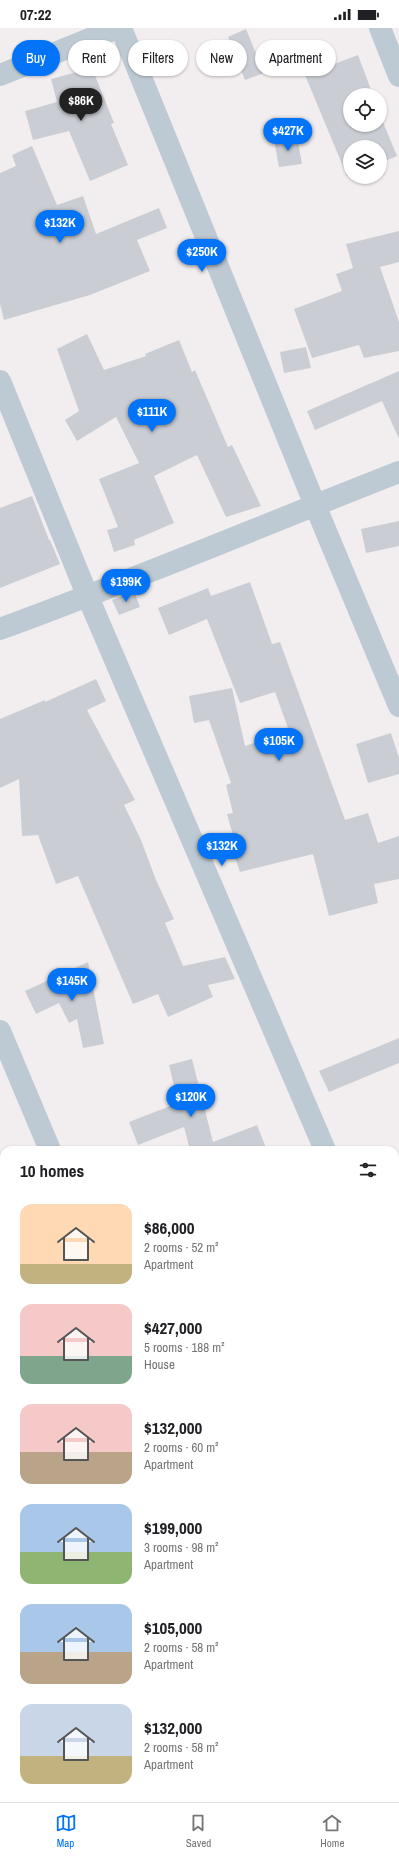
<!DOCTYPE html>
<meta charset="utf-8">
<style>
body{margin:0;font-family:"Archivo Narrow",sans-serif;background:#f2f2f2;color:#202124;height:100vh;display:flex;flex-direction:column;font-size:15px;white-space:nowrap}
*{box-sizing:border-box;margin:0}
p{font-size:13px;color:#757577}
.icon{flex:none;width:22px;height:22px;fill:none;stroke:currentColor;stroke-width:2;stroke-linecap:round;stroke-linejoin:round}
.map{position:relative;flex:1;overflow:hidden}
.side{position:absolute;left:0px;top:1118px;width:399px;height:656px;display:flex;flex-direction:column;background:#fff;border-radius:12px 12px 0 0;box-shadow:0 1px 3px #0004}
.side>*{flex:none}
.top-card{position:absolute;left:12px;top:12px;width:375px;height:36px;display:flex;gap:8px}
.tools{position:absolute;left:343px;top:60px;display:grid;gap:8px}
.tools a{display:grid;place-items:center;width:44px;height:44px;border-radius:50%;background:#fff;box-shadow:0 1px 3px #0004;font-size:20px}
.price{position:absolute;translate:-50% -34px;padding:0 9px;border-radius:14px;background:#0374f7;color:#fff;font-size:13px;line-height:26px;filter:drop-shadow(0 1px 2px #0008)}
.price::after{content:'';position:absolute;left:50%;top:24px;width:12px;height:9px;margin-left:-6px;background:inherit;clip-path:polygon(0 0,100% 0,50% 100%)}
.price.on{background:#222;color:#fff}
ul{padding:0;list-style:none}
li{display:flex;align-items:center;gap:12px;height:100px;padding:0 20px}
li span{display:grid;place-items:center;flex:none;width:112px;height:80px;border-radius:12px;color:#555}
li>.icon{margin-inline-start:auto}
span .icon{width:48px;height:48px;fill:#fffc;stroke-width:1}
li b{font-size:17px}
h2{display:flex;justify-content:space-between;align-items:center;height:48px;padding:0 20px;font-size:17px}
.pill{padding:0 14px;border-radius:18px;background:#fff;box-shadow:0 1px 3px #0004;font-size:14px;line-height:36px}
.pill.on{background:#0374f7;color:#fff}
.status{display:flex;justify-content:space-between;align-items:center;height:28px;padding:0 20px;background:#fff;direction:ltr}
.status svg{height:11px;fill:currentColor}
.tabs{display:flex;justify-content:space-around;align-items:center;height:56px;border-top:1px solid #e0e0e0;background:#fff;font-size:11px;color:#757577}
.tabs a{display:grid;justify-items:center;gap:2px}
.tabs .on{color:#0374f7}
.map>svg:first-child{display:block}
.building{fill:#caced4}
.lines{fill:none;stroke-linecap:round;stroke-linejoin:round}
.minor{stroke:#bdcad3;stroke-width:22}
</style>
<div class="status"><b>07:22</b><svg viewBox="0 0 49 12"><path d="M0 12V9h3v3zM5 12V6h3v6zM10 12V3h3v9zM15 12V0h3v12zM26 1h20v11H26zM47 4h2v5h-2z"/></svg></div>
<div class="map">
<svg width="399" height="1774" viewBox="0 0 399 1774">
<rect width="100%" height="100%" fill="#f2eeef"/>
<g class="building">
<polygon points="246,1 264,45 245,52 228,9"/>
<polygon points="358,27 373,67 350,67 350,97 380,97 380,87 397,128 380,135 380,119 350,119 350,147 347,148 305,47"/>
<polygon points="92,40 114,95 111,96 128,137 90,153 69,103 33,112 25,83 57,74 51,51"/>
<polygon points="297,108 302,136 279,139 274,112"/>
<polygon points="32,118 57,177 83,168 96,206 159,180 167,200 137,212 150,243 90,267 4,292 0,276 0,145 16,138 12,127"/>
<polygon points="399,203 399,234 380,239 399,294 399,323 364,330 359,317 312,330 294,281 342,263 336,246 353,240 346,216"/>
<polygon points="87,306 104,342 146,328 145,326 179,312 192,344 195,342 228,419 232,417 261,478 226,489 197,427 154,448 174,495 134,512 135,517 114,524 107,502 118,499 99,451 139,435 116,389 77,413 65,392 79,383 57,321"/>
<polygon points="306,319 311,340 284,345 280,324"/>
<polygon points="399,343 399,411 382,373 315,402 307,383"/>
<polygon points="32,468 49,512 50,512 60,536 0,560 0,480"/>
<polygon points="399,493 399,518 366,525 361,501"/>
<polygon points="250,554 272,616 280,614 345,792 368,785 378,815 399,808 399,851 374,856 378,875 329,888 313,826 240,844 233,823 237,822 227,786 233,785 226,757 231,755 209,692 194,695 189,668 232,660 245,718 289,703 275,664 240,675 207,591 169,607 158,580 208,560 211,568"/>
<polygon points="134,563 140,579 119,587 112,572"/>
<polygon points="96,651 106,673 87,682 135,772 124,777 141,812 156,852 174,891 165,895 183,938 225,929 235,951 208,957 213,969 168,989 158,966 133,976 78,848 56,856 38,807 22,808 19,751 0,760 0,691 45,672 45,674"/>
<polygon points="391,705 399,730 399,746 368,755 356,716"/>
<polygon points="88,934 104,1016 83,1020 77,991 69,995 59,975 36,986 25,963"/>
<polygon points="399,1010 399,1035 329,1064 319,1043"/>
<polygon points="192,1031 213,1114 257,1097 267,1122 190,1122 184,1099 138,1117 129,1094 178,1075 169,1037"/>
</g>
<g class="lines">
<g class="minor">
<polyline points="121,0 315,477 399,678"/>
<polyline points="380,0 399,48"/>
<polyline points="0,47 117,0"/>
<polyline points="0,353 88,569 325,1122"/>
<path d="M0,601C134,552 266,496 399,444"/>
<polyline points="0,1003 50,1122"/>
<polyline points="395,1285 399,1295"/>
<polyline points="0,1360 4,1361"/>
<polyline points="395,1372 399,1372"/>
<polyline points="0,1709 4,1709"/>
<polyline points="395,1714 399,1714"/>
<polyline points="139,1774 139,1770"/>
<polyline points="340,1774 341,1770"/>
</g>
</g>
</svg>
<div class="tools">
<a><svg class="icon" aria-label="locate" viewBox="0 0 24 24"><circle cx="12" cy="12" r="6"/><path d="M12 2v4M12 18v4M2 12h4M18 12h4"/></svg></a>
<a><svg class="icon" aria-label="layers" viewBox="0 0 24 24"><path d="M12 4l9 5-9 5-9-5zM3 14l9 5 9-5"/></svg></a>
</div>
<b class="price on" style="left:81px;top:94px">$86K</b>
<b class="price" style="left:288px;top:124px">$427K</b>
<b class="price" style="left:60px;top:216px">$132K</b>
<b class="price" style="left:202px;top:245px">$250K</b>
<b class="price" style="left:152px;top:405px">$111K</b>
<b class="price" style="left:126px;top:575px">$199K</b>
<b class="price" style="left:279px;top:734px">$105K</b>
<b class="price" style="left:222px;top:839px">$132K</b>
<b class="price" style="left:72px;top:974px">$145K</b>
<b class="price" style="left:191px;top:1090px">$120K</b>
<div class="top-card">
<a class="pill on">Buy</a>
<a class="pill">Rent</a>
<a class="pill">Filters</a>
<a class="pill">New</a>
<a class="pill">Apartment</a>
</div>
<section class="side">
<h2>10 homes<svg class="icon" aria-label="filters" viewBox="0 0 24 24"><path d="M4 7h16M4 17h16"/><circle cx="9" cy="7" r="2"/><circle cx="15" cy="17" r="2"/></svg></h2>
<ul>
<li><span style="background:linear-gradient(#ffd9b3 75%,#c2b280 0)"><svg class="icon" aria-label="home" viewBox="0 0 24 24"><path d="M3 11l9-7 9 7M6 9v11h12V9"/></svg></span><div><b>$86,000</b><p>2 rooms · 52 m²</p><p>Apartment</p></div></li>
<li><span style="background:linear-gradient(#f6c9c9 65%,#7fa58c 0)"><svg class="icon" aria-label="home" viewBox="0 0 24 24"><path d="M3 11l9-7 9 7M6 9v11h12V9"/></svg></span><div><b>$427,000</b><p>5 rooms · 188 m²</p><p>House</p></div></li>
<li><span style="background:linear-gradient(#f6c9c9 60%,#b9a48a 0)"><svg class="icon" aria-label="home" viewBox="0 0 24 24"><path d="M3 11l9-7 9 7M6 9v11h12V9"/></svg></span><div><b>$132,000</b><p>2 rooms · 60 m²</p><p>Apartment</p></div></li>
<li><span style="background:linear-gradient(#a9c7e8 60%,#8fb573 0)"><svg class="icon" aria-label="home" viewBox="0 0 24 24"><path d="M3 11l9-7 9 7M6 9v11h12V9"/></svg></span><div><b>$199,000</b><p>3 rooms · 98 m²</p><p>Apartment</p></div></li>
<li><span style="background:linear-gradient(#a9c7e8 60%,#b9a48a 0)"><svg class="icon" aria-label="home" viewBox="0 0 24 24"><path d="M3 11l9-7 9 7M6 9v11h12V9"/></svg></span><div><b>$105,000</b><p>2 rooms · 58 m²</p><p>Apartment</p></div></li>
<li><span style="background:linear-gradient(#c9d6e8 65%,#c2b280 0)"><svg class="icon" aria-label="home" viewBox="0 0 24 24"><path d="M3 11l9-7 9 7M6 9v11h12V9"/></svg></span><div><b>$132,000</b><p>2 rooms · 58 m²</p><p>Apartment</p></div></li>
</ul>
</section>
</div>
<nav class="tabs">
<a class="on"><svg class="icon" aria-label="map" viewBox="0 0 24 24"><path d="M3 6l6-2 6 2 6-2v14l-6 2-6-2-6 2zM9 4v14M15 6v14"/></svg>Map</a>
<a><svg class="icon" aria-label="saved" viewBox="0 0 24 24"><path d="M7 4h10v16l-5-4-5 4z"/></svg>Saved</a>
<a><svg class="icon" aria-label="home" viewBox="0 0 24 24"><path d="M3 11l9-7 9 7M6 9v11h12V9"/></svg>Home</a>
</nav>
